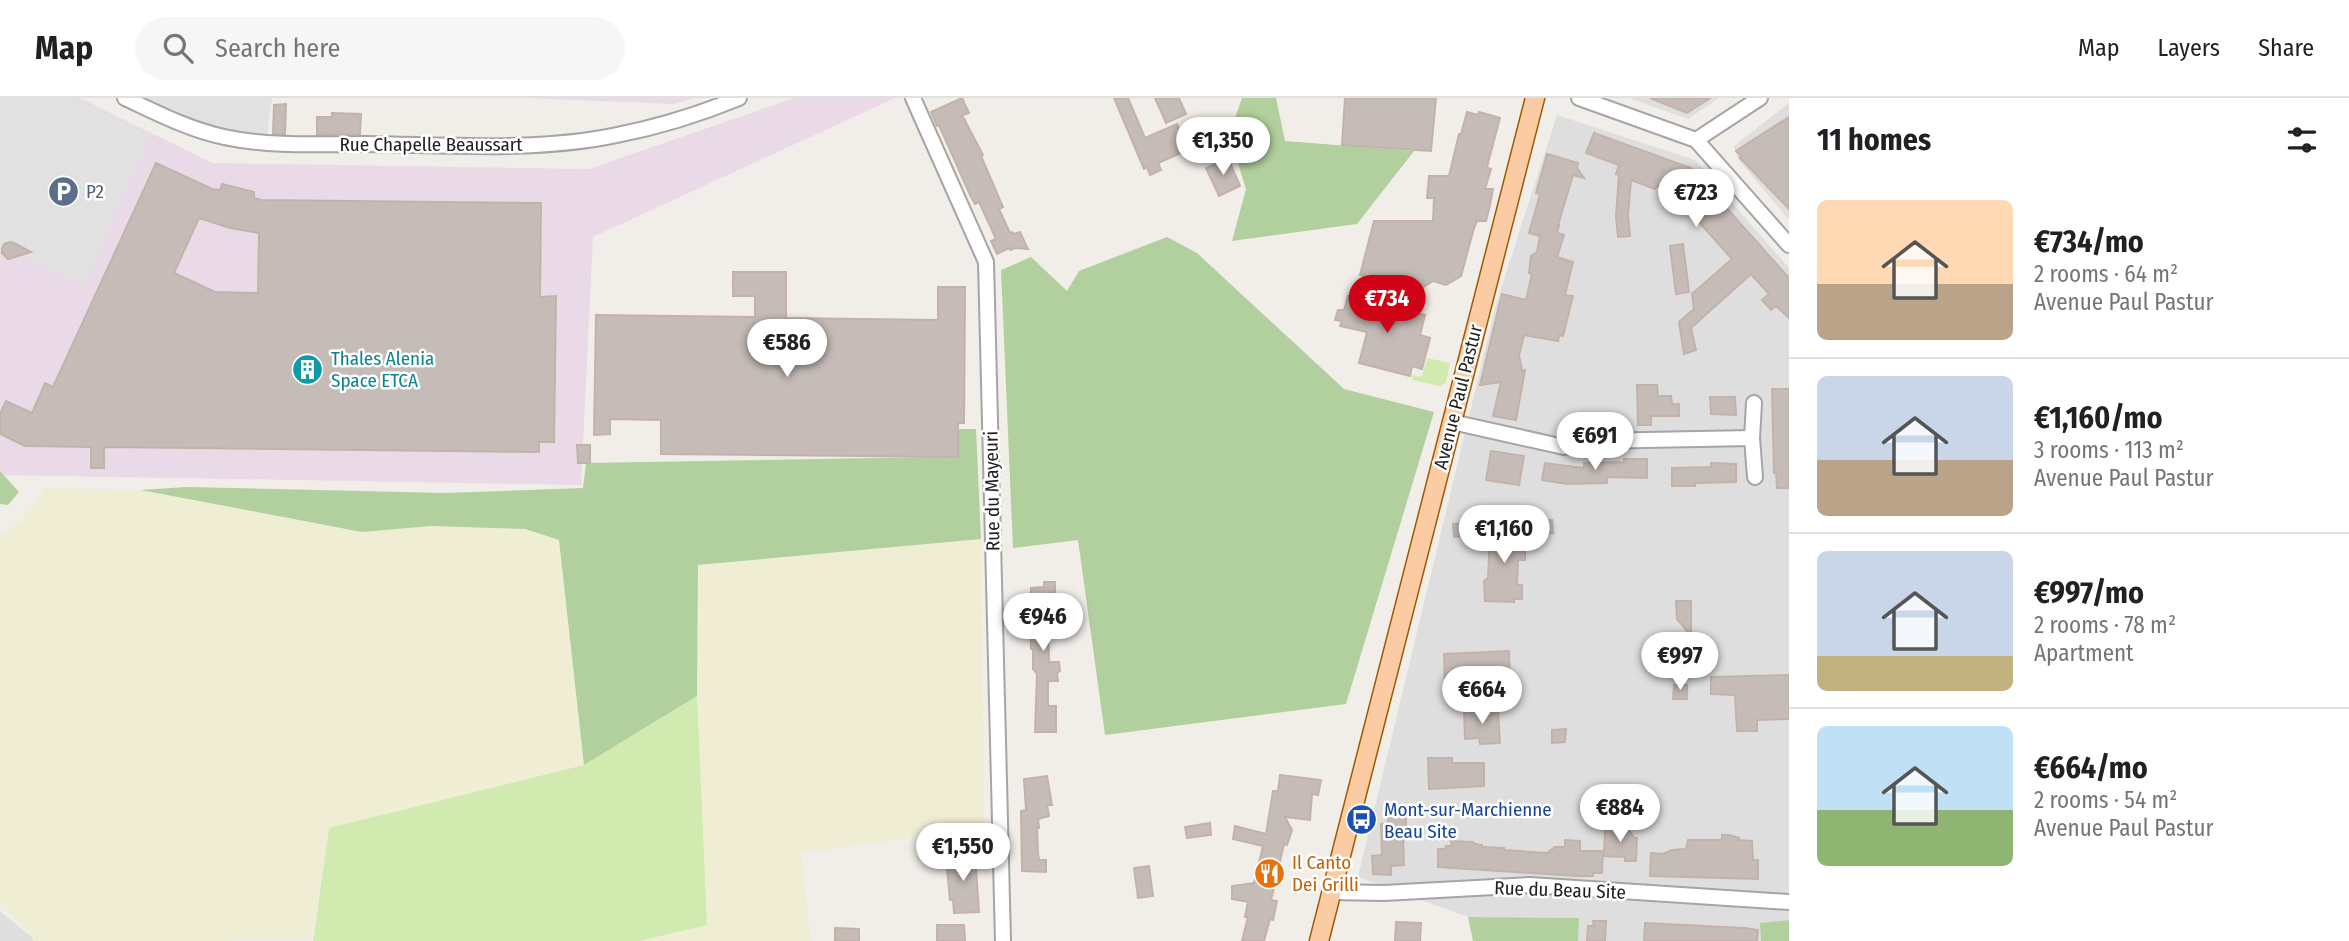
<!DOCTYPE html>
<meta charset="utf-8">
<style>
body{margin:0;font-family:"Fira Sans Condensed",sans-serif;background:#f6f6f6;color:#202124;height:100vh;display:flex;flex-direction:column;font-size:26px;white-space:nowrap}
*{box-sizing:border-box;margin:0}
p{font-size:23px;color:#757577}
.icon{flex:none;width:38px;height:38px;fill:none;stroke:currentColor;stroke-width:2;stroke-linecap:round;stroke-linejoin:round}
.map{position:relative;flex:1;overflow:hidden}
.details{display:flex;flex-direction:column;background:#fff;width:560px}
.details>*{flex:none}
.price{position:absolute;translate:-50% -60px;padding:0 16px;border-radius:24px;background:#fff;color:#222;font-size:23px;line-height:46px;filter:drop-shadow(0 2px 4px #0008)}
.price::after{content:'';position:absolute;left:50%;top:42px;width:21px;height:16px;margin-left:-10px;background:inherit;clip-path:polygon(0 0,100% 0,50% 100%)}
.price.selected{background:#cf0216;color:#fff}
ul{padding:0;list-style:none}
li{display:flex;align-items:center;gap:21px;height:175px;padding:0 28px}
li+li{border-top:2px solid #e0e0e0}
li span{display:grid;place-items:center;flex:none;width:196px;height:140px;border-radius:10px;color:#555}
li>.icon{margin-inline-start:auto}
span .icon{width:84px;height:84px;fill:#fffc;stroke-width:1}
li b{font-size:30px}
h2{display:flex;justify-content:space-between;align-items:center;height:84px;padding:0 28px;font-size:30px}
header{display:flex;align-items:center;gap:42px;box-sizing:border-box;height:98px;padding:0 35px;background:#fff;border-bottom:2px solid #e0e0e0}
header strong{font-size:33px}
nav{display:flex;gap:38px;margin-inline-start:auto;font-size:24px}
.search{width:490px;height:63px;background:#f6f6f6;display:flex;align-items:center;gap:18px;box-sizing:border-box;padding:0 24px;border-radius:38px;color:#757577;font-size:26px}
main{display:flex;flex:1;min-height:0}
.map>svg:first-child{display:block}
.residential{fill:#dfdede}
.industrial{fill:#eadae8}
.farmland{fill:#efeed4}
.grass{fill:#d1eaaf}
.forest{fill:#b1d09d}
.parking{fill:#e1e1e1}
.building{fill:#c6bcb7;stroke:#c3b2aa;stroke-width:2;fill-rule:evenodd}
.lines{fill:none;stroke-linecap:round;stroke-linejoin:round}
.minor-casing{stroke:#a5a5a5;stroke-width:18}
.major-casing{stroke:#9c5a02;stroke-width:21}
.minor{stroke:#fff;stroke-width:14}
.major{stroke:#fbcca3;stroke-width:18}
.labels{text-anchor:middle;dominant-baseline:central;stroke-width:5;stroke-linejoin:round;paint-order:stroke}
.street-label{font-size:19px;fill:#212121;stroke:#fff}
.service-label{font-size:19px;fill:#4e5e75;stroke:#fff;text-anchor:start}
.culture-label{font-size:19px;fill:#0d838f;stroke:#fff;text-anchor:start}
.transit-label{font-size:19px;fill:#164399;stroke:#fff;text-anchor:start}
.food-label{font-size:19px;fill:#c56008;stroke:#fff;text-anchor:start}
</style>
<header>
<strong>Map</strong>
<div class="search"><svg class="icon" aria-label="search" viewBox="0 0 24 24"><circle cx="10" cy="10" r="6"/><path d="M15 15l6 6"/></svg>Search here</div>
<nav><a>Map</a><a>Layers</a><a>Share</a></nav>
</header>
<main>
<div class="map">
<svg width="1789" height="843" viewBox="0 0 1789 843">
<rect width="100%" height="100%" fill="#f1ede8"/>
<g class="residential">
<polygon points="1629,0 1719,0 1688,21"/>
<polygon points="1789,5 1789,122 1738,61 1734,48"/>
<polygon points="1557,17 1695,62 1789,170 1789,822 1761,825 1761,843 1578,843 1578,820 1468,819 1358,779 1496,206"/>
<polygon points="0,813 34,841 33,843 0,843"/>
</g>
<g class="industrial">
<polygon points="0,0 80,0 212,65 589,71 794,0 895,0 593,139 581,387 0,377"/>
<polygon points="526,0 693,0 674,6"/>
</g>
<g class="farmland">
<polygon points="44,390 141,392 361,434 431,428 525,431 559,442 584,667 329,730 312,840 248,840 228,843 34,843 26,831 0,806 0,438 20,424 36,405"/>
<polygon points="981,441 984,730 801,755 811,843 633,843 697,684 698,467"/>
</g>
<g class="grass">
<polygon points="1427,260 1450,265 1446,284 1440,288 1412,282 1412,277 1422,279"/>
<polygon points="697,598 707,827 639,843 313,843 329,730 584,667"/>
</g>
<g class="forest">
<polygon points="1242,0 1276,0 1285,43 1414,53 1357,126 1232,143 1246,91 1229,37"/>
<polygon points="1167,139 1197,155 1344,291 1434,314 1346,606 1105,637 1078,442 1013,450 1001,172 1031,159 1067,193 1079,173"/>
<polygon points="933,331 976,331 981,441 698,467 697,598 584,667 559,442 525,431 431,428 362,434 141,392 186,389 445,395 583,390 586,365 931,359"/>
<polygon points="0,373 19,394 8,407 0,406"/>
<polygon points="1468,819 1579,820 1578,843 1473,843"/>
<polygon points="1789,822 1789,843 1761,843 1760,825"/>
</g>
<g class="parking">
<polygon points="0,0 73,0 150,37 84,188 0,148"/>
<polygon points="140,0 272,0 267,40 213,34"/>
</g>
<g class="building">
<polygon points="962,0 969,15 962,17 983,57 981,58 1003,109 999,111 1010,135 1012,134 1014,136 1020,134 1028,151 1015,150 1010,152 1009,150 997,156 991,143 996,141 979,104 975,106 971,99 939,27 937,28 931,14"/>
<polygon points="1114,0 1128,0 1145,40 1177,26 1188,52 1158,65 1161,72 1150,77 1147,69 1144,71"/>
<polygon points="1155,0 1179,0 1186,16 1166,25"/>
<polygon points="1345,0 1436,0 1431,53 1342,47"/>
<polygon points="1650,0 1710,0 1687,15"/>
<polygon points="286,6 285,36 273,36 274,7"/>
<polygon points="1467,14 1478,17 1479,14 1500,20 1488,65 1487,70 1491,71 1485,91 1493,91 1490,107 1486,123 1477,123 1474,130 1461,178 1446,187 1433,183 1419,192 1360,177 1374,123 1433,123 1434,100 1427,100 1429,78 1449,78 1459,36 1461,36"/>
<polygon points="332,15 361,16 360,36 317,37 317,19 332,19"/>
<polygon points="1789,19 1789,111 1740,60 1741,58 1736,53"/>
<polygon points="1594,35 1691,70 1789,180 1789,220 1776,208 1771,212 1762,202 1769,196 1751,176 1691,230 1696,252 1684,256 1679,224 1694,211 1692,196 1732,161 1672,94 1657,88 1655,91 1631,82 1628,117 1630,138 1618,139 1616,118 1619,77 1616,76 1619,67 1586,55"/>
<polygon points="1547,56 1578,65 1577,70 1584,80 1573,77 1558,127 1559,127 1557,135 1564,137 1557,159 1573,164 1565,197 1573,198 1563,238 1559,237 1558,243 1524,237 1519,257 1522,273 1525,272 1516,322 1493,318 1501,284 1480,287 1502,196 1526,202 1532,176 1529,175 1531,158 1537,154 1540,138 1529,135 1540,96 1536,95"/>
<polygon points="1228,60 1240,88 1219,98 1206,70"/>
<path d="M156,65L212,91L220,92L222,86L254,94V100L261,102L541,105L540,199L556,198L554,344H539V354L104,349V370H91V349L25,348L0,336V316L6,303L32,315L45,285L53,289ZM199,120L230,130L259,135L258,195L215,194L174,175Z"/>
<polygon points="10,144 14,145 31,154 8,161 2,155 2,151 4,146"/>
<polygon points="1683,146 1689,194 1676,196 1670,148"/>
<polygon points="733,174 786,174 786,220 938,222 938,189 965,189 964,325 958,325 958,359 661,356 661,322 610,321 610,336 594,337 596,217 755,219 755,198 733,198"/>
<polygon points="1348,198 1425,217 1420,237 1430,240 1422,271 1412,268 1410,278 1359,265 1367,234 1340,228 1342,223 1335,222 1338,212 1344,212"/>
<polygon points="1637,287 1657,287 1658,298 1671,298 1672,306 1679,306 1679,318 1651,318 1651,327 1638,327"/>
<polygon points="1772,291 1789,291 1789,390 1777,390 1776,374 1774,375"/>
<polygon points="1710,299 1735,299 1736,317 1711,316"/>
<polygon points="577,347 590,347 590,365 578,365"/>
<polygon points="1491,353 1524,358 1519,387 1486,382"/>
<polygon points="1624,361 1647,361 1647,380 1607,379 1607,385 1567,386 1542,382 1545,365 1584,370 1584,365 1624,364"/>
<polygon points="1711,365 1736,366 1736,384 1695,385 1695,388 1672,388 1672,370 1711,369"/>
<polygon points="1539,422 1552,422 1553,435 1540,435"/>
<polygon points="1472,425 1473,437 1454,439 1453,426"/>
<polygon points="1513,426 1525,436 1525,462 1518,462 1517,487 1522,487 1522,501 1514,501 1514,504 1485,503 1484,483 1488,480 1489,458 1487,433 1510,431"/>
<polygon points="1044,484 1055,484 1055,519 1048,519 1049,564 1059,564 1060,573 1057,575 1058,583 1048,583 1048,608 1056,608 1056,634 1035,634 1037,576 1033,571 1033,551 1031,551 1030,508 1024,508 1023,496 1031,496 1031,490 1044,489"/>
<polygon points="1676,503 1691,503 1691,538 1677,521"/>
<polygon points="1509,553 1510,590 1445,592 1444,556"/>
<polygon points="1789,577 1789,621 1757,622 1757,633 1737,633 1735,597 1711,596 1711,579"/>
<polygon points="1674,587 1687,587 1687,601 1673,601"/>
<polygon points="1495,611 1498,613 1500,645 1480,646 1479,640 1465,641 1464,612"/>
<polygon points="1566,631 1565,644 1552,645 1552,632"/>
<polygon points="1428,660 1452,660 1452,665 1484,665 1484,688 1429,691"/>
<polygon points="1280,677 1321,682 1318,697 1312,696 1310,722 1285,719 1292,732 1287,747 1284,746 1271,802 1277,803 1273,822 1270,821 1264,843 1242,843 1248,819 1245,819 1248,804 1232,801 1232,788 1254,785 1263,748 1233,741 1235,728 1266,736 1273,693 1278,693"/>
<polygon points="1047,678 1052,707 1047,707 1049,718 1038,721 1039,730 1037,730 1038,755 1039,762 1046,762 1046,774 1022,773 1021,713 1026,712 1024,681"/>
<polygon points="1406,711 1406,735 1403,735 1404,767 1391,768 1391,777 1373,776 1372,758 1382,757 1381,726 1388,725 1388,712"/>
<polygon points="1210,725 1211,737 1187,740 1185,729"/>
<polygon points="1605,731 1628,731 1634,740 1637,740 1636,763 1625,763 1625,759 1604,758"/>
<polygon points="1722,737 1730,737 1739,740 1739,742 1752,743 1753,762 1758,762 1758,781 1650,778 1651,755 1663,756 1672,752 1686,751 1688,742 1722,742"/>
<polygon points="1565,742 1580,743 1580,753 1603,753 1602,775 1593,775 1593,778 1577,778 1438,769 1438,751 1445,751 1446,748 1452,748 1451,743 1473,744 1475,746 1482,747 1482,749 1504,750 1504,752 1547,755 1555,749 1565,749"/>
<polygon points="975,756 979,814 954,815 953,802 950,802 946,759"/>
<polygon points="1149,768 1153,798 1138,800 1134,770"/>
<polygon points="1593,823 1606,823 1605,843 1587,843 1588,828 1594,828"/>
<polygon points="1396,824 1421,825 1420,843 1395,843"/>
<polygon points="1645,825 1745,830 1758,832 1757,843 1644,843"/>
<polygon points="937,827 964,827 965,843 937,843"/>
<polygon points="835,830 859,831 859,843 835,843"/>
</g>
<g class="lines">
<defs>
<g id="minor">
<path d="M125,0C157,15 188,31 224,39C270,49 320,46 367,46C449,47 536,54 617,37C658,29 700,16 739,0"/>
<polyline points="913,0 986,164 1003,843"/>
<polyline points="1579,0 1696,42 1789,147"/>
<polyline points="1696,42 1760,0"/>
<polyline points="1754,305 1752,340 1755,379"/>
<polyline points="1452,324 1564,349 1592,343 1752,340"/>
<polyline points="1331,794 1384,795 1530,787 1789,804"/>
</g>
<polyline id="major" points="1319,843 1535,0"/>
</defs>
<use href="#minor" class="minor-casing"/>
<use href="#major" class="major-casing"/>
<use href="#minor" class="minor"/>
<use href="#major" class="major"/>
</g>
<defs>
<symbol id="parking-disc" viewBox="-11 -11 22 22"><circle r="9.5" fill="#5c6f8a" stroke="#fff"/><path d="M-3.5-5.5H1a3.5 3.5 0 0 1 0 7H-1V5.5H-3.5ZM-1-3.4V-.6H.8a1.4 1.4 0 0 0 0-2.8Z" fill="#fff"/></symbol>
<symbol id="building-disc" viewBox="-11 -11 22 22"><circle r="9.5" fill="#0f9aa8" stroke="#fff"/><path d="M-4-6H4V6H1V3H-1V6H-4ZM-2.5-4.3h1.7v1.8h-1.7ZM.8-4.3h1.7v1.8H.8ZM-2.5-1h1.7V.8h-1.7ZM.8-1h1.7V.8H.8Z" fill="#fff"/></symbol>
<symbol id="bus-disc" viewBox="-11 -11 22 22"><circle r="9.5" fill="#1a4fb4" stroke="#fff"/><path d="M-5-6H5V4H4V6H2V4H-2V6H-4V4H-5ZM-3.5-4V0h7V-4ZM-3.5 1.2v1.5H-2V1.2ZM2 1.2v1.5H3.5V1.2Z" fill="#fff"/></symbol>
<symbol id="restaurant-disc" viewBox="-11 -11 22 22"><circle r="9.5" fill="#e8710a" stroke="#fff"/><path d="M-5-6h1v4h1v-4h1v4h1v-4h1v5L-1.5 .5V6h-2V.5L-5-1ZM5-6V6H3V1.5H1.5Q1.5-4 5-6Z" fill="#fff"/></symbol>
</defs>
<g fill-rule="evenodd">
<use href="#parking-disc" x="46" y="76" width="35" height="35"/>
<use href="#building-disc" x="290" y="254" width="35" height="35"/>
<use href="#bus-disc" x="1344" y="704" width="35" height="35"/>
<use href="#restaurant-disc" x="1252" y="758" width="35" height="35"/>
</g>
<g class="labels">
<g class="street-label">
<text x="431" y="46">Rue Chapelle Beaussart</text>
<text transform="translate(1458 299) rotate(-76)">Avenue Paul Pastur</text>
<text transform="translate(992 393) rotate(-91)">Rue du Mayeuri</text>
<text transform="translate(1560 792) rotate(2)">Rue du Beau Site</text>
</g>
<g class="service-label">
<text x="86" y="93">P2</text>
</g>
<g class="culture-label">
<text x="331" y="260">Thales Alenia<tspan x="331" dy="22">Space ETCA</tspan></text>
</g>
<g class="transit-label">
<text x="1384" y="711">Mont-sur-Marchienne<tspan x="1384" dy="22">Beau Site</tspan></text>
</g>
<g class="food-label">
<text x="1292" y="764">Il Canto<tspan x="1292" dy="22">Dei Grilli</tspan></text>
</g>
</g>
</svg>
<b class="price" style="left:1223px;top:79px">€1,350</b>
<b class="price" style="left:1696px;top:131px">€723</b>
<b class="price selected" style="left:1387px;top:237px">€734</b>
<b class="price" style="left:787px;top:281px">€586</b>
<b class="price" style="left:1595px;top:374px">€691</b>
<b class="price" style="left:1504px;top:467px">€1,160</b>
<b class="price" style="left:1043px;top:555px">€946</b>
<b class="price" style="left:1680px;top:594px">€997</b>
<b class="price" style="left:1482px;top:628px">€664</b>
<b class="price" style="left:1620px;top:746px">€884</b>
<b class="price" style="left:963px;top:785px">€1,550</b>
</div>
<section class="details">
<h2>11 homes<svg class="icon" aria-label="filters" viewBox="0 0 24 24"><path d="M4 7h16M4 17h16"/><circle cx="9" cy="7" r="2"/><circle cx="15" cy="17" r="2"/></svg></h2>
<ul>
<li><span style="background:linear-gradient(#ffd9b3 60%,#b9a48a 0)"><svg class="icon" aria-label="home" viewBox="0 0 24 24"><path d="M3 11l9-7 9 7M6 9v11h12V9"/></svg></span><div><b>€734/mo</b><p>2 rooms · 64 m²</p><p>Avenue Paul Pastur</p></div></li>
<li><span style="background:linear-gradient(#c9d6e8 60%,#b9a48a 0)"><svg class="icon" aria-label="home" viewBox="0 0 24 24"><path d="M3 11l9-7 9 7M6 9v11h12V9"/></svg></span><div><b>€1,160/mo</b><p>3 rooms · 113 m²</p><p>Avenue Paul Pastur</p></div></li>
<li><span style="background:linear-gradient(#c9d6e8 75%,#c2b280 0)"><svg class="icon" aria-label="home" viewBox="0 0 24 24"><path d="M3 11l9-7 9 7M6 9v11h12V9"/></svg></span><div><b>€997/mo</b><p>2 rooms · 78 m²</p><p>Apartment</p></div></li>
<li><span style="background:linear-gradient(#bfe0f5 60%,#8fb573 0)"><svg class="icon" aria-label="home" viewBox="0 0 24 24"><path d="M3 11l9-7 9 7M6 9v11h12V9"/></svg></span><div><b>€664/mo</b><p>2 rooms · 54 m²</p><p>Avenue Paul Pastur</p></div></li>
</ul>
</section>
</main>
